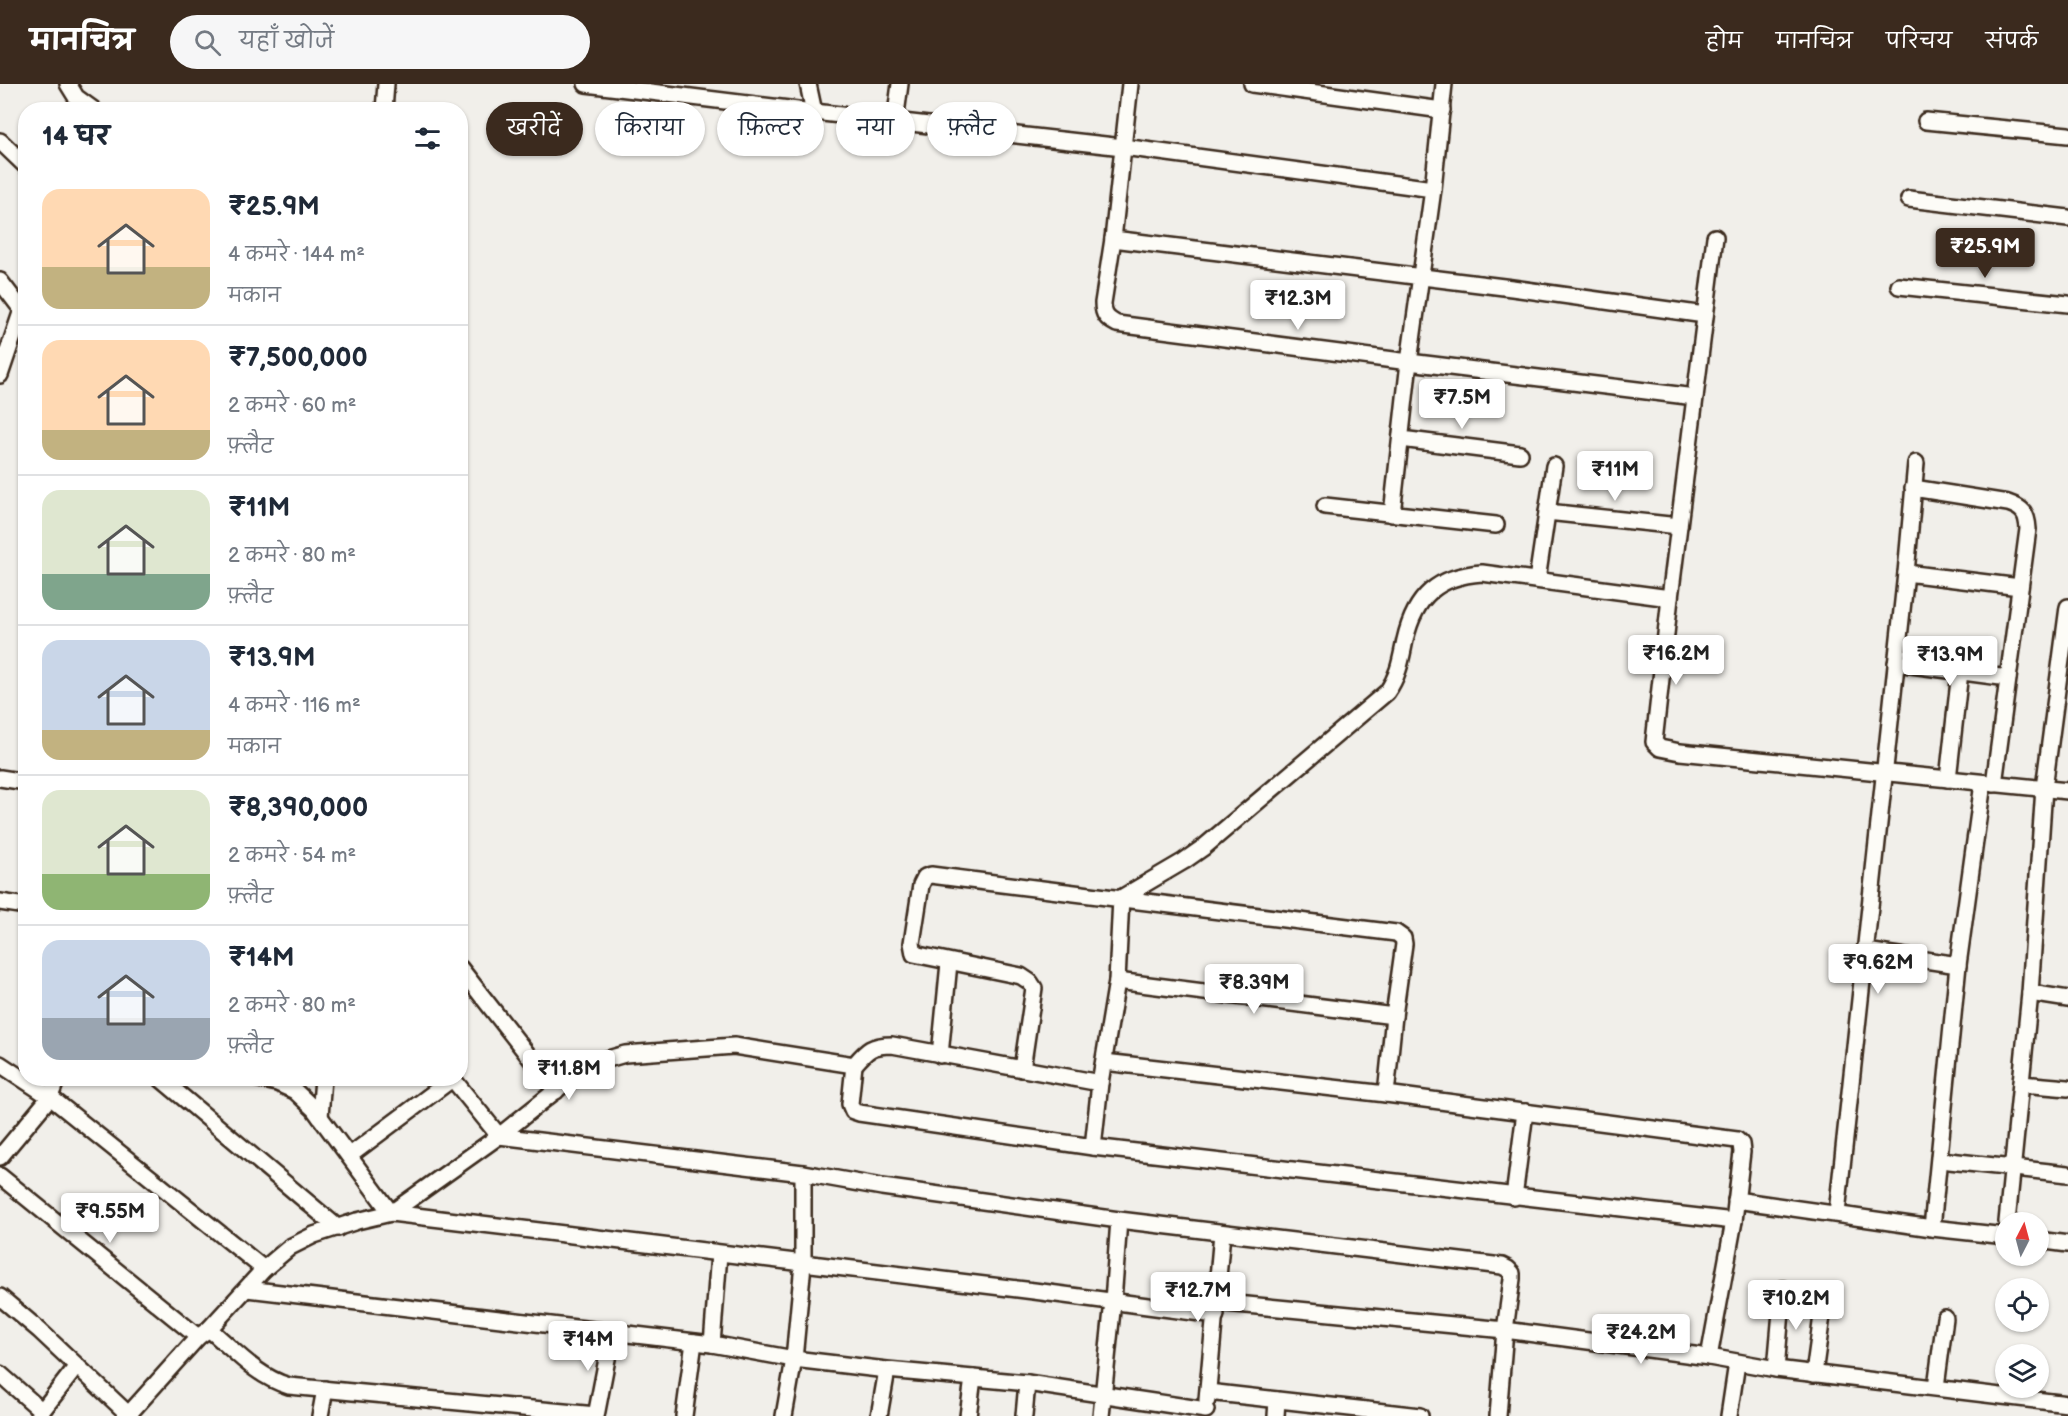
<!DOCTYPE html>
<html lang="hi">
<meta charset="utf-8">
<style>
body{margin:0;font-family:"Balsamiq Sans","Playpen Sans Deva",sans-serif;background:#f6f6f7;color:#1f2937;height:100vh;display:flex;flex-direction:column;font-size:22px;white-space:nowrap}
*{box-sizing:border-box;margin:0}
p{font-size:20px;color:#747a83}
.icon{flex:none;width:33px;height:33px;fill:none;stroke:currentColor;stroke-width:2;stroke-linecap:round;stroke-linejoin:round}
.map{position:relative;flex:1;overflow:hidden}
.panel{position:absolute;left:18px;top:18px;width:450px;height:984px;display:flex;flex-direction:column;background:#fff;border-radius:24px;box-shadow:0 2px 4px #0004}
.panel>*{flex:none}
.guide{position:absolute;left:486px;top:18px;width:570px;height:54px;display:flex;gap:12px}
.needle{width:39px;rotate:6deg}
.buttons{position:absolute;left:1995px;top:1128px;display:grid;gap:12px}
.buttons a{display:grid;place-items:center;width:54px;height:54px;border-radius:50%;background:#fff;box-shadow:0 2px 4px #0004;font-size:30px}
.price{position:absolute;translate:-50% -51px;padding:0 14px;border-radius:6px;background:#fff;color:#222;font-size:20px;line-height:39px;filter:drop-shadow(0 2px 3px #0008)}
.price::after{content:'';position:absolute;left:50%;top:36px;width:18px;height:14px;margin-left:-9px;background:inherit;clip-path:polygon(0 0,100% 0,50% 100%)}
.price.on{background:#3b2a1e;color:#fff}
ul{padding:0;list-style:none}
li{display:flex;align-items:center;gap:18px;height:150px;padding:0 24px}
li+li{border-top:2px solid #e0e1e3}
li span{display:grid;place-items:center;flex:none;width:168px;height:120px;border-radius:18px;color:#555}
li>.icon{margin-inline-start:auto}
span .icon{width:72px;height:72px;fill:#fffc;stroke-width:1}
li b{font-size:26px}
h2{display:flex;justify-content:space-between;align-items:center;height:72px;padding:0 24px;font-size:26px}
.tag{padding:0 21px;border-radius:27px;background:#fff;box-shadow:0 2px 4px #0004;font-size:21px;line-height:54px}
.tag.on{background:#3b2a1e;color:#fff}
header{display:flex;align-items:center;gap:36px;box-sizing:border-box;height:84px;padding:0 30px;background:#3b2a1e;color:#fff}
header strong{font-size:28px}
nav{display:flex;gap:33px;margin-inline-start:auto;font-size:21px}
.search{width:420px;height:54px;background:#f6f6f7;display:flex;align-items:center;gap:15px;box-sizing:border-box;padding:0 21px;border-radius:33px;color:#747a83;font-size:22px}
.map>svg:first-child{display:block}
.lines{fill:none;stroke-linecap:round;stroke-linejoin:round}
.minor-casing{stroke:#3b2a1e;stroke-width:20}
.minor{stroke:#fdfcf7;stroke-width:15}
</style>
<header>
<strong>मानचित्र</strong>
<div class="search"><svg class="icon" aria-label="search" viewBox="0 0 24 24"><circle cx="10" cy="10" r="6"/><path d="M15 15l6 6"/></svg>यहाँ खोजें</div>
<nav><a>होम</a><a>मानचित्र</a><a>परिचय</a><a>संपर्क</a></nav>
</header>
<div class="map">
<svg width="2068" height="1332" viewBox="0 0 2068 1332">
<rect width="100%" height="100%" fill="#f1efea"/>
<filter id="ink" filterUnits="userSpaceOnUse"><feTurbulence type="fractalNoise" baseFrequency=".0167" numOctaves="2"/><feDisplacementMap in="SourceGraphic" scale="12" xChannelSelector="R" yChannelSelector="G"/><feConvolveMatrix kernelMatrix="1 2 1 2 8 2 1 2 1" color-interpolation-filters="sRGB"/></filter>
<g filter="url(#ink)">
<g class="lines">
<defs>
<g id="minor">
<polyline points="68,0 76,13 94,26"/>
<polyline points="586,0 814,28 1123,63 1433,105"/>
<polyline points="808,0 814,28"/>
<path d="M1130,0L1113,155L1103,219C1103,231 1107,235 1117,240L1409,278L1695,313"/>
<polyline points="1252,0 1442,26"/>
<polyline points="384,26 386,0"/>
<polyline points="1926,37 2068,51"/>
<polyline points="895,38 900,0"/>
<polyline points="0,57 26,82"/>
<polyline points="1909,115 2068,134"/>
<polyline points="1715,153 1670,514 1654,658 1660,664 1680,668 2068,707"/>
<polyline points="1113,155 1512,204 1705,231"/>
<polyline points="0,197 22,226 0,291"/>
<polyline points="1899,202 2068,220"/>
<polyline points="1401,355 1520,370"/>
<path d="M1913,404L2008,419C2023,424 2027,429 2028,445L1994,700"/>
<polyline points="1325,422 1496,441"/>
<polyline points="1547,428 1679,442"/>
<polyline points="1392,430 1409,278 1433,105 1444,0"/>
<polyline points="1906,489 2020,503"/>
<polyline points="1537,496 1554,382"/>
<polyline points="1896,579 2008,594"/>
<polyline points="0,694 26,698"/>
<polyline points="1948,695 1960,588"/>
<polyline points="0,818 26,822"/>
<polyline points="1866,867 1958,881"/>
<polyline points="460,884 556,1007"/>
<polyline points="1117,897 1394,932"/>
<polyline points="2030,909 2068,915"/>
<polyline points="940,971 949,879"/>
<polyline points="1104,978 1386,1010 1737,1056 1741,1060 1742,1068 1734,1137 1709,1273"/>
<polyline points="0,980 50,1013 264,1185"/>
<polyline points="854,981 850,1020 853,1027 859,1029 1093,1063 1734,1137"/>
<polyline points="1022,985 1034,904 1030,898 1021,892 914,870 912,859 921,801 925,793 931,791 962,795 1396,849 1403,854 1404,860 1394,932 1386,1010"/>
<polyline points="160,994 338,1144"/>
<polyline points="255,994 277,999 295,1007 314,1025 391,1129 1034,1207 1216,1231"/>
<polyline points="452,994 499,1052 803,1089 882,1103 1119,1136 1502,1182 1508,1185 1512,1189 1512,1195 1505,1246 1498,1332"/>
<polyline points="2021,1000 2068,1004"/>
<polyline points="320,1033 323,994"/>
<path d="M1093,1063L1100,999L1117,897L1121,814L1184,777L1204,763L1387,608C1399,591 1401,575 1405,556C1415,512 1438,492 1482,489L1670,514"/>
<polyline points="349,1072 452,995"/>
<polyline points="0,1073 50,1013 57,994"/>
<polyline points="1940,1076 2068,1090"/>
<polyline points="0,1092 198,1253"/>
<polyline points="1514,1113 1525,1028"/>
<polyline points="1736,1116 1932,1144 2006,1152"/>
<polyline points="1837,1129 1906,489 1916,379"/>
<polyline points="2007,1138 2030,909 2044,704 2068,523"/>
<polyline points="1932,1144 1958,881 1983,699"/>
<polyline points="2038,1156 2068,1160"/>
<polyline points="247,1205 712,1260 794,1275 887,1286 1027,1299 1206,1326"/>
<polyline points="0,1213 39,1246 128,1330"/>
<polyline points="1216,1218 1505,1246 1709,1273 1776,1285 2068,1320"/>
<path d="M209,1245C234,1266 257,1293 289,1302L596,1331"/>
<polyline points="712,1260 719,1170"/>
<polyline points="1776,1285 1783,1205"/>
<polyline points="0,1290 42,1327"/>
<polyline points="1814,1290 1825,1210"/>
<polyline points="1936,1303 1945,1234"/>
<polyline points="1208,1308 1420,1332"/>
<polyline points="1207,1316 1222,1149"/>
<polyline points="38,1332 77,1282"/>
<path d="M127,1332L198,1253L209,1245L264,1185L290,1163L314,1151L357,1137L391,1129L499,1052L579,988L601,977L625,970L734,962L854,981C867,966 871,961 892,961L1100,999"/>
<polyline points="320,1332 325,1305"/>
<polyline points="596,1332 612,1249"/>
<polyline points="684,1332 694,1258"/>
<polyline points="784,1332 794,1275 803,1180 803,1089"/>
<polyline points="879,1332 887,1286"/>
<polyline points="968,1332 973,1294"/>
<polyline points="1024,1332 1027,1299"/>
<polyline points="1101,1332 1113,1217 1119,1136"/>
<polyline points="1276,1332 1277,1316"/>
<polyline points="1729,1332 1737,1279"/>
</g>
</defs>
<use href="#minor" class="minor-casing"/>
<use href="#minor" class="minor"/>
</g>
</g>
</svg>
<div class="buttons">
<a><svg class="needle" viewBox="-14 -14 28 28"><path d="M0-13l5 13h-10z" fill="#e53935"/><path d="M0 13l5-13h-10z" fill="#747a83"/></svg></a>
<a><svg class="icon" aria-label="locate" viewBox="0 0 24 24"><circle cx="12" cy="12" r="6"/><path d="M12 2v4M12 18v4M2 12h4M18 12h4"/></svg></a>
<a><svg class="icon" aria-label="layers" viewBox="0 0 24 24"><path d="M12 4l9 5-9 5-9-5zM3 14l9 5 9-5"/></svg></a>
</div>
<b class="price on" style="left:1985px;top:195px">₹25.9M</b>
<b class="price" style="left:1298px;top:247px">₹12.3M</b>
<b class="price" style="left:1462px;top:346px">₹7.5M</b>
<b class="price" style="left:1615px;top:418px">₹11M</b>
<b class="price" style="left:1676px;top:602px">₹16.2M</b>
<b class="price" style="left:1950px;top:603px">₹13.9M</b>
<b class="price" style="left:1878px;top:911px">₹9.62M</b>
<b class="price" style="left:1254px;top:931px">₹8.39M</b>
<b class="price" style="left:569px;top:1017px">₹11.8M</b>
<b class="price" style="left:110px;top:1160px">₹9.55M</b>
<b class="price" style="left:1198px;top:1239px">₹12.7M</b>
<b class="price" style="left:1796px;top:1247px">₹10.2M</b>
<b class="price" style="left:1641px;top:1281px">₹24.2M</b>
<b class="price" style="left:588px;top:1288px">₹14M</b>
<div class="guide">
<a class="tag on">खरीदें</a>
<a class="tag">किराया</a>
<a class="tag">फ़िल्टर</a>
<a class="tag">नया</a>
<a class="tag">फ़्लैट</a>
</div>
<section class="panel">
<h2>14 घर<svg class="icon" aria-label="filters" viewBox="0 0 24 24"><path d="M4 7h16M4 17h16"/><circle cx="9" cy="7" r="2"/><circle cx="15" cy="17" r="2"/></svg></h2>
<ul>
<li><span style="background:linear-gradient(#ffd9b3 65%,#c2b280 0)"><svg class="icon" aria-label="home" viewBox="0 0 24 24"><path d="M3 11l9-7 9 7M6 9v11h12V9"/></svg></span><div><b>₹25.9M</b><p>4 कमरे · 144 m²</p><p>मकान</p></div></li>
<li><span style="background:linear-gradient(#ffd9b3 75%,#c2b280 0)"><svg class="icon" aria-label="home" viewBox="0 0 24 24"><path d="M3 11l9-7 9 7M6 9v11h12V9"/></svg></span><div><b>₹7,500,000</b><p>2 कमरे · 60 m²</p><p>फ़्लैट</p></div></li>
<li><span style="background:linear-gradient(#dfe7d0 70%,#7fa58c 0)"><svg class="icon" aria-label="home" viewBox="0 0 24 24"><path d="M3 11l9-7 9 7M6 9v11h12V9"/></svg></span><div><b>₹11M</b><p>2 कमरे · 80 m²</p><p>फ़्लैट</p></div></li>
<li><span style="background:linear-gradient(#c9d6e8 75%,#c2b280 0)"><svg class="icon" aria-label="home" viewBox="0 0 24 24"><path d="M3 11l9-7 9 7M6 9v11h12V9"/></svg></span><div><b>₹13.9M</b><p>4 कमरे · 116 m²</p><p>मकान</p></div></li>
<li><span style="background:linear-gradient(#dfe7d0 70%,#8fb573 0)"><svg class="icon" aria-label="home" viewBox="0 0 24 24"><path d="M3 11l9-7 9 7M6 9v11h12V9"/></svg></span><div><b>₹8,390,000</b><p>2 कमरे · 54 m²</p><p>फ़्लैट</p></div></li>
<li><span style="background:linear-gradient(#c9d6e8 65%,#9aa5b1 0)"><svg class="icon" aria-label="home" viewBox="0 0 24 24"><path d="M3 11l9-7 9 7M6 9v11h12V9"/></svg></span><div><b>₹14M</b><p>2 कमरे · 80 m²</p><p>फ़्लैट</p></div></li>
</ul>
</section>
</div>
